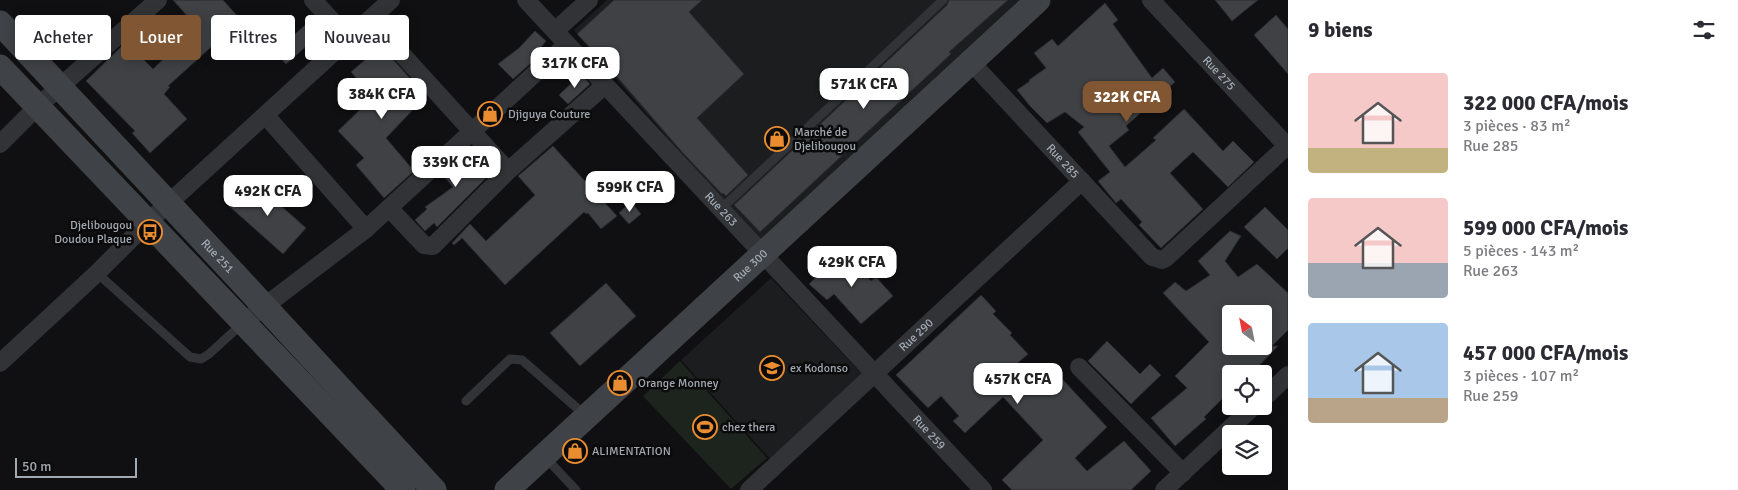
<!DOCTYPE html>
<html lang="fr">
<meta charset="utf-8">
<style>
body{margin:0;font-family:Signika,sans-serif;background:#f2f2f3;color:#2b2b33;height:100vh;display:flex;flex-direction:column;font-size:19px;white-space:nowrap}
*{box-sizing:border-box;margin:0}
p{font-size:16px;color:#7c7c81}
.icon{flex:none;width:28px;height:28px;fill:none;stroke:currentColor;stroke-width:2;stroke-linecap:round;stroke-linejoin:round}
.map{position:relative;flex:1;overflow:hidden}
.details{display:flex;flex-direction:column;background:#fff;width:450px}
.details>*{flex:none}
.guide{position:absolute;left:15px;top:15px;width:475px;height:45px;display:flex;gap:10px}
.needle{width:32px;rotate:328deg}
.fabs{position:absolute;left:1222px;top:305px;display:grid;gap:10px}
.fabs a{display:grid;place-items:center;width:50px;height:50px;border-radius:5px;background:#fff;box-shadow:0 2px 12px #0003;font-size:25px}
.scale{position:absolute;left:15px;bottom:12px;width:122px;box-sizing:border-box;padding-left:5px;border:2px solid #a2a9b2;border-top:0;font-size:14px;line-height:18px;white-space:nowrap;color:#a2a9b2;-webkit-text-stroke:4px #0b0b0c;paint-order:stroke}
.price{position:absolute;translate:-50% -42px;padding:0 11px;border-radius:10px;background:#fff;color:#222;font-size:16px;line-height:32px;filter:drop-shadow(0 1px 2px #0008)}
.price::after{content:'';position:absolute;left:50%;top:30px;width:15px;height:11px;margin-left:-8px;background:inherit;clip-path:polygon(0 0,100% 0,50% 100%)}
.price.active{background:#805732;color:#fff}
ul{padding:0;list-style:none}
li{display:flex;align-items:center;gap:15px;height:125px;padding:0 20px}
li span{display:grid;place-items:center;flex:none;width:140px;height:100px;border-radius:5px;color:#555}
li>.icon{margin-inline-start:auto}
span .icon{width:60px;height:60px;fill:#fffc;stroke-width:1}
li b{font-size:21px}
h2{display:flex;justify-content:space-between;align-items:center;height:60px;padding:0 20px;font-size:21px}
.pill{padding:0 18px;border-radius:5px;background:#fff;box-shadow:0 2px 12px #0003;font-size:18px;line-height:45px}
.pill.active{background:#805732;color:#fff}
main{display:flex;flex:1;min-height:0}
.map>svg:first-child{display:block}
.built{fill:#1c1d1e}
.green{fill:#1d241d}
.building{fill:#3f4145;stroke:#2a2b2d;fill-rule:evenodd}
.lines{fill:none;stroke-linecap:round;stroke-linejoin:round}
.lane{stroke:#313336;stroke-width:9}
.street{stroke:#313336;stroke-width:18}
.secondary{stroke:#3f4246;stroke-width:25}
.labels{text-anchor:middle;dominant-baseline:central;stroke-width:5;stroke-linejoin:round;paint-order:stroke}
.street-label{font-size:12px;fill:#a2a9b2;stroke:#0b0b0c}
.poi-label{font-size:12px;fill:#a2a9b2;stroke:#0b0b0c;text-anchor:start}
</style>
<main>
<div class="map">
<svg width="1288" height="490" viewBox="0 0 1288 490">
<rect width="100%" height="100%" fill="#101012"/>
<g class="built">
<polygon points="607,0 1040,0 763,248 574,30"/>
<polygon points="771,278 863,375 770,459 681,360"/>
</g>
<polygon class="green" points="680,361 767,458 731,489 643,396"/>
<g class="building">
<polygon points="173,0 223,0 241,20 168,86 170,87 164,94 187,119 150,153 132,133 135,131 86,81 126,42 153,69 197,27"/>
<polygon points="614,0 702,0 689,12 744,74 697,118 748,175 726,196 723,193 722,194 683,153 612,71 609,74 596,60 599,57 577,34"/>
<polygon points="949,0 1008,0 949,52 951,54 760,232 734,205 947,5"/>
<polygon points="1215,0 1258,0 1232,21"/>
<polygon points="1105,3 1118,20 1113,24 1152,78 1163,68 1175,82 1126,126 1129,130 1109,146 1125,167 1156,140 1153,138 1184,109 1223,151 1233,141 1254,162 1228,187 1193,152 1170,173 1203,209 1161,248 1139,225 1142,222 1121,199 1116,203 1098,181 1110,172 1078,132 1084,127 1065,112 1047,123 1030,106 1017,90 1030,81 1029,80 1046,68 1034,53 1052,39 1058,46"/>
<polygon points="1276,15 1288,29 1288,74 1254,35"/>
<polygon points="314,17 325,30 286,64 275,52"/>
<polygon points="535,31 546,41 537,52 540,55 513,79 498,64 519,48"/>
<polygon points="381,46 426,96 386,138 414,171 384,198 356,165 364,158 338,131 373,97 351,72"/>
<polygon points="581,74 590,84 568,104 559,95"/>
<polygon points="553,146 617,216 601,229 588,213 586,214 584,212 505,285 462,238 454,245 452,243 470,224 486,241 535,195 518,176"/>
<polygon points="471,147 493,171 437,227 434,223 425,231 415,220 427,209 425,207 453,187 442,174"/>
<polygon points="252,180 306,228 283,254 229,206"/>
<polygon points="631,202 641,214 629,224 619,213"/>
<polygon points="1265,207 1288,230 1288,248 1277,259 1244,227"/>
<path d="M1230,231L1241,236L1225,261L1238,277L1257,264L1288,293V330L1272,346H1278L1251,374H1231V390L1204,417L1206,419L1175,446L1151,418L1187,388L1175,376L1209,342L1163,293L1175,282L1186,291L1210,275L1198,261ZM1231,314H1264V346H1231Z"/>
<polygon points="843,252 871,281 876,277 893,296 861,324 834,294 827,300 809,284"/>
<polygon points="606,283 636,316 580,366 550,333"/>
<polygon points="981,295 996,311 993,314 1012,333 1010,335 1028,354 1012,368 1032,387 1052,368 1107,427 1075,458 1087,471 1124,441 1151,471 1131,490 1012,490 1002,480 1043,440 1003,397 965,433 953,421 959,416 941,396 928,408 896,375"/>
<polygon points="1107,341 1140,374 1150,364 1161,375 1131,404 1088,361"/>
</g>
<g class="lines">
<g class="lane">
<polyline points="721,209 943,0"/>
<polyline points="97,273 190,357 201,359 209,354 243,323"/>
<polyline points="466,401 510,359 522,360 585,415"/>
<polyline points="544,456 576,490"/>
</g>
<g class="street">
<polyline points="313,0 349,39"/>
<path id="s1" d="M526,0L983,490"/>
<path id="s2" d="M1151,0L1288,147"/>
<polyline points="370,19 508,171"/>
<polyline points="555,31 589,0"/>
<path id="s3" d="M971,62L1152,257L1162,260L1166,258L1288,145"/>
<polyline points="266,116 366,229"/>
<polyline points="0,144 37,107 158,0"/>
<polyline points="389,208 424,245 433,246 508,171 605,85"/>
<polyline points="244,322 366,229 567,44"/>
<polyline points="0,363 97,273 148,222 391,0"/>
<polyline points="1079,367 1183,473"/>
<polyline points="1264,398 1288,375"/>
<path id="s4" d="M749,490L1082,181"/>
<polyline points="1164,490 1254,406"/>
</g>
<g class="secondary">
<path id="s5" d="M0,23L240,280L434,490"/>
<polyline points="0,67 403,490"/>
<path id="s6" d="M507,490L1038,0"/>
</g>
</g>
<defs>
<symbol id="shop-ring" viewBox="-11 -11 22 22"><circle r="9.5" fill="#0b0b0c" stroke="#e98d30" stroke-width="1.5"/><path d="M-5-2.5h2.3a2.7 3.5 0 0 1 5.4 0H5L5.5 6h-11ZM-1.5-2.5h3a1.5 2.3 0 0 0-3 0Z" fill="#e98d30"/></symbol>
<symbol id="bus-ring" viewBox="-11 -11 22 22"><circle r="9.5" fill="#0b0b0c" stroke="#e98d30" stroke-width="1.5"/><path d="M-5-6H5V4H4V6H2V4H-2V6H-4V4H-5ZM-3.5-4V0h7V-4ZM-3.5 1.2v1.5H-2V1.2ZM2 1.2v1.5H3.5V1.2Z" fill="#e98d30"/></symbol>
<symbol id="school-ring" viewBox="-11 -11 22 22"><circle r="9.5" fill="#0b0b0c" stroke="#e98d30" stroke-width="1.5"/><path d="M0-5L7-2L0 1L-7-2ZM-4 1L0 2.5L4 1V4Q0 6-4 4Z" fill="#e98d30"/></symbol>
<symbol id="stadium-ring" viewBox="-11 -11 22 22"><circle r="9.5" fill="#0b0b0c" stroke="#e98d30" stroke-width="1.5"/><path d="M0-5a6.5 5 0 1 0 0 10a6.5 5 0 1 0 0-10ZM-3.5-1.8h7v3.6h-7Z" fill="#e98d30"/></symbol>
</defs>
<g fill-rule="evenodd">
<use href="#shop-ring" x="476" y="100" width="28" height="28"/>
<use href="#shop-ring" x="763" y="125" width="28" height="28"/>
<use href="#bus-ring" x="136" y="218" width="28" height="28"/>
<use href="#school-ring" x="758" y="354" width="28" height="28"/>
<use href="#shop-ring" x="606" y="369" width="28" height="28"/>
<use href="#stadium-ring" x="691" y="413" width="28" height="28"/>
<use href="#shop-ring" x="561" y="437" width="28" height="28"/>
</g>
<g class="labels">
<g class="street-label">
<text stroke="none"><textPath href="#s2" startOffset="100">Rue 275</textPath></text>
<text stroke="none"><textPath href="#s3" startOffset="135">Rue 285</textPath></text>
<text stroke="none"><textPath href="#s1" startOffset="286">Rue 263</textPath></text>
<text stroke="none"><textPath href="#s5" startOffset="319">Rue 251</textPath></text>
<text stroke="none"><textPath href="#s6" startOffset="331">Rue 300</textPath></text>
<text stroke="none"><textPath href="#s4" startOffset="228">Rue 290</textPath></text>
<text stroke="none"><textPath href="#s1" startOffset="591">Rue 259</textPath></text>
</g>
<g class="poi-label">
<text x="508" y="114">Djiguya Couture</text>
<text x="794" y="132">Marché de<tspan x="794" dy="14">Djelibougou</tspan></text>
<text x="132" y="225" text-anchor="end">Djelibougou<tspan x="132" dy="14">Doudou Plaque</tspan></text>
<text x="790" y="368">ex Kodonso</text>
<text x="638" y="383">Orange Monney</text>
<text x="722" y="427">chez thera</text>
<text x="592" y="451">ALIMENTATION</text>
</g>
</g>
</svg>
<div class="fabs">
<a><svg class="needle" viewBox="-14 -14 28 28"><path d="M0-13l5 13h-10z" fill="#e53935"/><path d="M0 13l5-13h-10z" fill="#7c7c81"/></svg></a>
<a><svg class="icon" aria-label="locate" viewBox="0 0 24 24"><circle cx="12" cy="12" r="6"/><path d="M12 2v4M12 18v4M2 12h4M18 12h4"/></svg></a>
<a><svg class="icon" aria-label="layers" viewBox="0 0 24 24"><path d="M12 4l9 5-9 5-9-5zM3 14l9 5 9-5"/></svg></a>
</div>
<div class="scale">50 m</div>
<b class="price" style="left:575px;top:89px">317K CFA</b>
<b class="price" style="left:864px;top:110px">571K CFA</b>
<b class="price" style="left:382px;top:120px">384K CFA</b>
<b class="price active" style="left:1127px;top:123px">322K CFA</b>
<b class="price" style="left:456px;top:188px">339K CFA</b>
<b class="price" style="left:630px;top:213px">599K CFA</b>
<b class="price" style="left:268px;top:217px">492K CFA</b>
<b class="price" style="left:852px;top:288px">429K CFA</b>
<b class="price" style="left:1018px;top:405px">457K CFA</b>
<div class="guide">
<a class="pill">Acheter</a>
<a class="pill active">Louer</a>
<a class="pill">Filtres</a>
<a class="pill">Nouveau</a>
</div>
</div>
<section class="details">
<h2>9 biens<svg class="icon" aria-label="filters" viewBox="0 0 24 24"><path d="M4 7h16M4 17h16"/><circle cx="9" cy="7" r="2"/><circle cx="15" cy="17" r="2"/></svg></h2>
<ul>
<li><span style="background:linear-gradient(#f6c9c9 75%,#c2b280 0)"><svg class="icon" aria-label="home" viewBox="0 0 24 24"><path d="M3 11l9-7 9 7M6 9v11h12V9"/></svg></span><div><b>322 000 CFA/mois</b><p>3 pièces · 83 m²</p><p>Rue 285</p></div></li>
<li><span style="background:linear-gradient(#f6c9c9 65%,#9aa5b1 0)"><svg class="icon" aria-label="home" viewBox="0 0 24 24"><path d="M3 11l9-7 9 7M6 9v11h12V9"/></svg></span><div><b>599 000 CFA/mois</b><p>5 pièces · 143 m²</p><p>Rue 263</p></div></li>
<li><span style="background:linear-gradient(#a9c7e8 75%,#b9a48a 0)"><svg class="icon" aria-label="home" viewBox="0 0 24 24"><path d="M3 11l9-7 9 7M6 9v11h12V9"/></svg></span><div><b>457 000 CFA/mois</b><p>3 pièces · 107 m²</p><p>Rue 259</p></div></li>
</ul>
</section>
</main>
